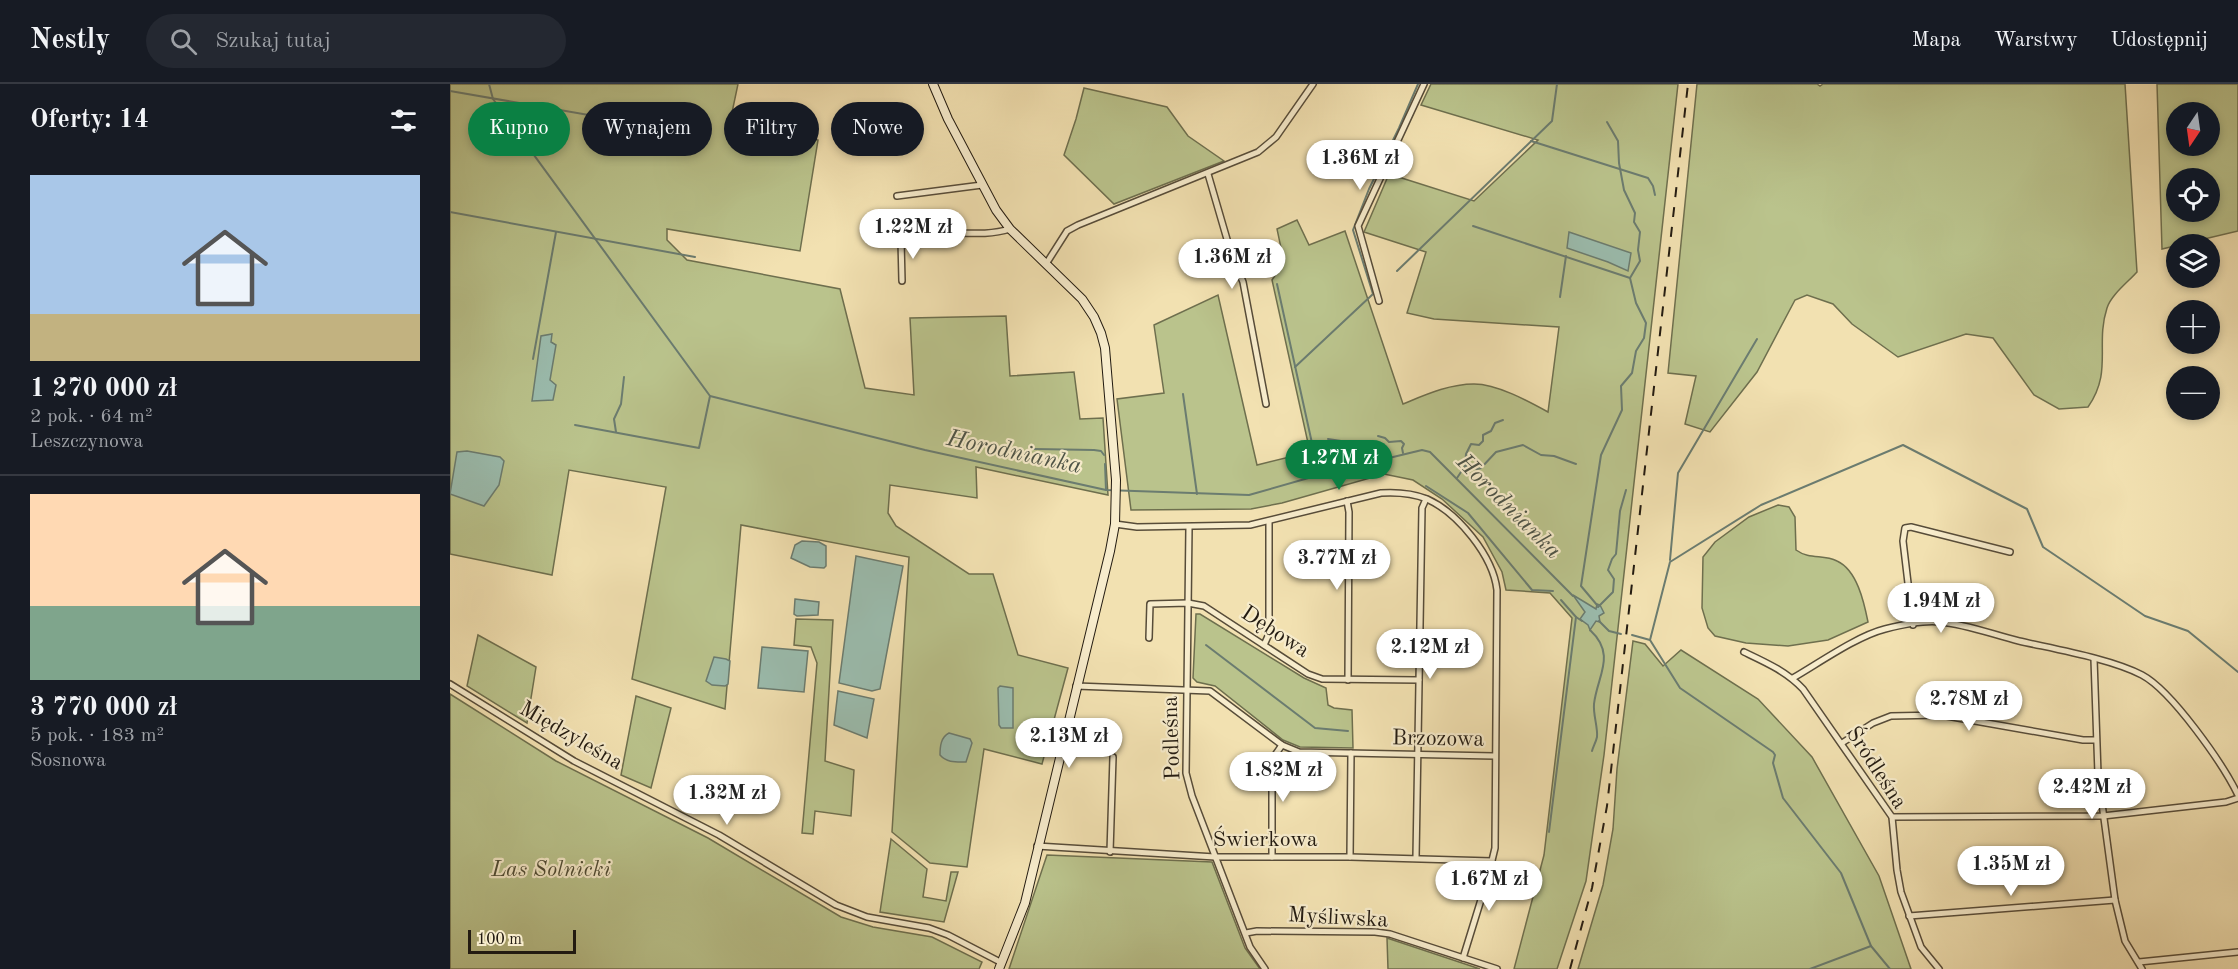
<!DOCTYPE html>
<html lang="pl">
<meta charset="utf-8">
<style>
body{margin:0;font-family:"Old Standard TT",serif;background:#242831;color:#f1f3f6;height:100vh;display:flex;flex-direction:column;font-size:22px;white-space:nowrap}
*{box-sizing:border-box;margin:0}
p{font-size:20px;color:#9ea1a6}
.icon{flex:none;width:33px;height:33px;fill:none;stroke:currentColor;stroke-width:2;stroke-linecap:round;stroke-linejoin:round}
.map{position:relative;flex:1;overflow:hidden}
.details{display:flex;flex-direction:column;background:#171b24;width:450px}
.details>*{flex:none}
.top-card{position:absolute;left:18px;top:18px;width:570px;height:54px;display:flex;gap:12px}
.needle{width:39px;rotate:193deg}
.tools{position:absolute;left:1716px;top:18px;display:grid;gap:12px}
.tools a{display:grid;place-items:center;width:54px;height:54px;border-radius:50%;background:#171b24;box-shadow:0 3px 9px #0003;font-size:30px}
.scale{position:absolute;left:18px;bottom:15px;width:108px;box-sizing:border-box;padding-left:6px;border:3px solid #231b11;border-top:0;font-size:16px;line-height:21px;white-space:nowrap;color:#231b11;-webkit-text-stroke:4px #f7eccc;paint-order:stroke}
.price{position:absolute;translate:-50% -51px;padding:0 14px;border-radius:21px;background:#fff;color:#222;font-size:20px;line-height:39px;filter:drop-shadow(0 2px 3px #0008)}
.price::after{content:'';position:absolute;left:50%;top:36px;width:18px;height:14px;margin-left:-9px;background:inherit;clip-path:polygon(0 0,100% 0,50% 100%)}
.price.current{background:#0b8043;color:#fff}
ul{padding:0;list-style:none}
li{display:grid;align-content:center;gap:12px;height:318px;padding:0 30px}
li+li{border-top:2px solid #363941}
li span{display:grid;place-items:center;height:186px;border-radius:0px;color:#555}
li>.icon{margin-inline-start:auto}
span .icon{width:108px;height:108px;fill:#fffc;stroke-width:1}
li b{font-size:26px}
h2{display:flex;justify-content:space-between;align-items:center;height:72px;padding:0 30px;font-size:26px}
.tag{padding:0 21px;border-radius:27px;background:#171b24;box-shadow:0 3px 9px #0003;font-size:21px;line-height:54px}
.tag.current{background:#0b8043;color:#fff}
header{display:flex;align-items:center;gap:36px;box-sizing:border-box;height:84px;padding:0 30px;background:#171b24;border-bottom:2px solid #363941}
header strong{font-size:28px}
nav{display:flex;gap:33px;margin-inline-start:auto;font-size:21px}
.search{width:420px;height:54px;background:#242831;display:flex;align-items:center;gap:15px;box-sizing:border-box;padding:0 21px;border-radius:33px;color:#9ea1a6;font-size:22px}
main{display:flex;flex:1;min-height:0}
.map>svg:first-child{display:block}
.green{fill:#bac38c;stroke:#6e6f4e;stroke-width:1.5;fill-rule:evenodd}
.water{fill:#9bbdaf;stroke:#6b7c70;stroke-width:1.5}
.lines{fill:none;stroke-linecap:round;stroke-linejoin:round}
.stream{stroke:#6b7c70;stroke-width:2}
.street-casing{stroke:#574c39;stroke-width:8}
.secondary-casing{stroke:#231b11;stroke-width:10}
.street{stroke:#f7eccc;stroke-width:5}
.secondary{stroke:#f7eccc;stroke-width:8}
.rail{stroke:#231b11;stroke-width:2;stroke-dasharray:10 10;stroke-linecap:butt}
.labels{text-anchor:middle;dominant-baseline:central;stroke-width:4.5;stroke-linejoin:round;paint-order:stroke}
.street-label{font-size:22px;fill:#231b11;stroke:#f7eccc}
.park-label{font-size:22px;font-style:italic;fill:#504d36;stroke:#f7eccc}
.water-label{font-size:24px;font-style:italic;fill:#4d5448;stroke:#f7eccc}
</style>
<header>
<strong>Nestly</strong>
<div class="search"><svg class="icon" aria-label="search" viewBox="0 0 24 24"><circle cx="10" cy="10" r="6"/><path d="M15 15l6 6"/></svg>Szukaj tutaj</div>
<nav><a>Mapa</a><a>Warstwy</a><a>Udostępnij</a></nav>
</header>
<main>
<section class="details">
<h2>Oferty: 14<svg class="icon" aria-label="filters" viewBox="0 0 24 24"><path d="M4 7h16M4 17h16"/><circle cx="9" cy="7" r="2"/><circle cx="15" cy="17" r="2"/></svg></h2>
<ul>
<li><span style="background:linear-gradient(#a9c7e8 75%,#c2b280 0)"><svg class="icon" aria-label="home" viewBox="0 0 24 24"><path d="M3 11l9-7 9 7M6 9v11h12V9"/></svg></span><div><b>1 270 000 zł</b><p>2 pok. · 64 m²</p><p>Leszczynowa</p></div></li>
<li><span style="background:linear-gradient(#ffd9b3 60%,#7fa58c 0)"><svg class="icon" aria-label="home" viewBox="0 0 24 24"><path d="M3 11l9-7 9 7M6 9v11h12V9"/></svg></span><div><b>3 770 000 zł</b><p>5 pok. · 183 m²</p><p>Sosnowa</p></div></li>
</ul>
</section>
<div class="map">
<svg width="1788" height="885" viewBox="0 0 1788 885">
<rect width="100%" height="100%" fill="#f2e1b1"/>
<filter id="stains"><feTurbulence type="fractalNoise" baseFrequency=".00333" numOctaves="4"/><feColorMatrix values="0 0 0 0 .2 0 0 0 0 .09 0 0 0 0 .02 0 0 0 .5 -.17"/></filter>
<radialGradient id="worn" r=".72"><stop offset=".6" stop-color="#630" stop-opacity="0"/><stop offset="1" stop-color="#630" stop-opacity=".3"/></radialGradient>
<g class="green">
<polygon points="0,0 288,0 280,38 368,56 350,167 217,145 217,156 237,176 390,205 415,304 464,311 460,234 556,232 560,292 624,288 630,335 653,334 658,411 526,383 527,414 440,401 438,429 446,442 519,490 543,490 568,571 618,584 592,680 534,665 517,783 480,779 442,748 459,473 291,441 275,625 182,595 216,403 119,386 102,491 0,470"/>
<path d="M981,0H1228L1154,671L1136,797L1107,885H1064L1094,771L1122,534L1100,509L1056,506L1052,488L1033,453L992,415L963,396L934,390L832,419L801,425L681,426L667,315L714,309L704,241L768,211L807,381L860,368L822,196L834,178L827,145L847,136L859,161L895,147L953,320C975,311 999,300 1024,300C1047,300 1078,317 1098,328L1109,243L984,235L957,229L976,168L914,148L939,90L1024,117L1088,56L971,21Z"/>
<path d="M1247,0H1367L1370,2L1373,0H1675L1687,188C1678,198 1661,211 1657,224C1645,261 1663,287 1638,323L1609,325L1584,311L1543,254L1516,250L1448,273L1402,240L1383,220L1357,211L1345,216L1307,288L1260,348L1235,340L1246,292L1218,289Z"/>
<path d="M1707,0H1788V147L1712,165ZM1726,28H1760V62H1726ZM1726,94H1760V128H1726Z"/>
<polygon points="634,4 717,23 738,52 774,77 664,120 614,71 626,35"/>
<path d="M1328,421L1339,423L1345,433L1346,466C1360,476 1373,470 1387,477C1407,486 1414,518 1418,538L1378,556L1338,562L1296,559L1265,552L1258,544L1252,524L1253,473L1265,458L1299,433Z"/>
<polygon points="746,530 750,530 854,594 876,604 878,621 884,624 902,626 903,664 850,663 833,656 765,602 747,598 743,594"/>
<polygon points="346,535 383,536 375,677 404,686 401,732 365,727 363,750 352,749 367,579 361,563 344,561"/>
<polygon points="28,551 86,583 77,639 17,602"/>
<polygon points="1183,557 1195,560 1213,582 1231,566 1308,615 1362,673 1429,792 1461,885 1128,885 1153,801 1163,745 1167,685"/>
<polygon points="0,610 106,677 258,754 391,833 423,843 482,853 532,878 529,885 0,885"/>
<polygon points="186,612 221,624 201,704 171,691"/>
<polygon points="441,755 477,785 473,813 496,817 501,788 508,788 494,838 430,828"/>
<polygon points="597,771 762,778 795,864 810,885 559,885"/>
<polygon points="937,854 1030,885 938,885"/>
</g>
<g class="water">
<polygon points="1119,148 1181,169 1178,187 1158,178 1117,164"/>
<polygon points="102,250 101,258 106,261 100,296 106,301 103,316 82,317 91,252"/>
<polygon points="17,367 50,373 54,377 49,401 34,422 0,410 7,368"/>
<polygon points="352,457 369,458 376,462 376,482 374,484 360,483 341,474 345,461"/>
<polygon points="406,472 453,482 430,605 422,607 389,599"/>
<polygon points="1123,511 1146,525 1147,520 1150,521 1154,529 1149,532 1150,538 1146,537 1140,546 1138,541 1130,535 1135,528"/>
<polygon points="345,515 369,518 368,531 347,532 344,530"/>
<polygon points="312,563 358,567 354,608 308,604"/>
<polygon points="264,573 276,575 280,577 278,600 275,602 262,601 256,597"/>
<polygon points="550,602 563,604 563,644 551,644 549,641 548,604"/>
<polygon points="388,607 424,615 417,654 384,641"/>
<path d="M499,649L520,655L522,659L516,678C506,678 497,679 490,671C490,662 491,653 499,649Z"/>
</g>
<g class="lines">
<g class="stream">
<polyline points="39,0 43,15 260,312 475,366 656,406 799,411 869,391 972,366 980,368 1123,512"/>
<polyline points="0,7 208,43"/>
<polyline points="1081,57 1198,94 1203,102 1205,111"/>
<polyline points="0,128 245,173"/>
<polyline points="1023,142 1180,194"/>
<polyline points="947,187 1102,37 1107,0"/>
<polyline points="827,200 869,391"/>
<polyline points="1110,213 1116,172"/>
<polyline points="83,275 106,148"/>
<polyline points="845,283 923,210 903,146 919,105 949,44 968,0"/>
<polyline points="733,310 747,410"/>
<polyline points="125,341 249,364 260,312"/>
<polyline points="166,348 164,335 171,320 174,293"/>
<polyline points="928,352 935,354 939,358 951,357 954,360 952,364 953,369"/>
<polyline points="878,355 891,357 893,360 892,369 903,382"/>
<polyline points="584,365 644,366 651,367 654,371"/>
<polyline points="655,380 656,406"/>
<polyline points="1015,382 1016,370 1021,360 1029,361 1033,357 1033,351 1041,347 1045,339 1053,336"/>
<polyline points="1007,394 1015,382 1021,382 1027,385 1031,384 1046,368 1073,361 1091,371 1104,372 1126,380"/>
<polyline points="976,402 1018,429 1082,506 1103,507"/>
<polyline points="1220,476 1228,389 1307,255"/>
<polyline points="1111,516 1126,533 1132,537"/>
<polyline points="1147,521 1131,502 1151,371 1172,326 1171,302 1182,289 1186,267 1194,254 1196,239 1186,219 1180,194 1190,177 1188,166 1190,148 1184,138 1185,129 1174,106 1169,79 1168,57 1157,38"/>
<polyline points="1148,523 1163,508 1164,495 1158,486 1162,475 1166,470 1170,427 1176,406"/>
<polyline points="1149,537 1159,547 1171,550"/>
<path d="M1140,546C1167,571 1147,592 1144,620C1143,631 1148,643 1147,653C1146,658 1143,663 1142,667"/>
<polyline points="1182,551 1200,556 1230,604 1323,668 1325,671 1323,679 1333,714 1391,789 1421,862 1440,885"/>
<polyline points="1200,556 1220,478 1311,421 1453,361 1577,425 1593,463 1695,532 1738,547 1788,588"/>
<polyline points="756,561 865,644 898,647"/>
<polyline points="1099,748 1126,533"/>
<polyline points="1360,885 1421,862"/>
</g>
<defs>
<g id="street">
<polyline points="758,90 781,169 793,198 816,320"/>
<polyline points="447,112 532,101"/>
<polyline points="596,180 617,147 628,141 808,68 826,53 863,0"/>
<path d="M452,197L451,156C485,141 525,156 560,145"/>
<polyline points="929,217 908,142 974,0"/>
<polyline points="897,417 899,428 898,596"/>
<path d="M665,440L687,443L800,441L931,409C948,408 962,409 977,415C1008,429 1043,472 1047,506L1045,764L1038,793L1013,874"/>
<polyline points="739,443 736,689 742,712 800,863 815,885"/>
<polyline points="1463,541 1453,457 1455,444 1461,443 1560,468"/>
<polyline points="699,554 700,520 738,519 754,522 858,590 872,595 969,596"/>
<polyline points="814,561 819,550 819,437"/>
<path d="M1294,568C1315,578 1336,587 1353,605L1442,733L1447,786L1451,808L1471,863L1489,885"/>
<polyline points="1644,575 1648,690 1665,816 1675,857 1692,885"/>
<path d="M1343,594C1369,579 1407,552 1435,545C1451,541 1474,536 1490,538C1516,540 1544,551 1569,557C1604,565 1662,575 1692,591C1722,607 1773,680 1788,711"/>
<polyline points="0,600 124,677 269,751 386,821 417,833 479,844 498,851 552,879"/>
<polyline points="626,602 760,607 832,661 849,668 1044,672"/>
<polyline points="1392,659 1423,639 1441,632 1491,631 1633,656 1646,656"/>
<polyline points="1442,733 1653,732 1776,718 1788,714"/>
<polyline points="587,762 765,773 900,773 1042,777"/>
<polyline points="660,768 663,673"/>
<polyline points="822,773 822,681 823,674 832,661"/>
<polyline points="900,773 901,669"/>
<polyline points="966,774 972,424 976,415"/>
<polyline points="1459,832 1665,816"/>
<polyline points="796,849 807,847 925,848 940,850 1047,885"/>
<polyline points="1689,878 1788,868"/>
</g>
<polyline id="secondary" points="483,0 498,35 546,126 560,145 632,215 644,233 651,249 655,264 666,396 665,440 660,467 575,819 549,885"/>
</defs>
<use href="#street" class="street-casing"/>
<use href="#secondary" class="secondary-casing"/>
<use href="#street" class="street"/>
<use href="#secondary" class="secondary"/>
<polyline class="rail" points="1120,885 1142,804 1157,722 1238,0"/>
</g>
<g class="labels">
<g class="street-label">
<text transform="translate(825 548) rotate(33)">Dębowa</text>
<text transform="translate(121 652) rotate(30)">Międzyleśna</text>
<text transform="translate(722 654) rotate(-92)">Podleśna</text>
<text transform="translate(988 655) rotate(1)">Brzozowa</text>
<text transform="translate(1426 684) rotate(57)">Śródleśna</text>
<text x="815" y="756">Świerkowa</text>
<text transform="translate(888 834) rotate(3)">Myśliwska</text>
</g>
<g class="park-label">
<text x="101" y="786">Las Solnicki</text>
</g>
<g class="water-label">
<text transform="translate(564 369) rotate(12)">Horodnianka</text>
<text transform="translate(1058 423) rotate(45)">Horodnianka</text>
</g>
</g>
<rect width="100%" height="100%" filter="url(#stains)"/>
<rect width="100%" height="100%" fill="url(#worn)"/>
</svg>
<div class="tools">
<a><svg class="needle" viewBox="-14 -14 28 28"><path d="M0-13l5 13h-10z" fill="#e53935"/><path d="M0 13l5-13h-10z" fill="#9ea1a6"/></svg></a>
<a><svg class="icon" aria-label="locate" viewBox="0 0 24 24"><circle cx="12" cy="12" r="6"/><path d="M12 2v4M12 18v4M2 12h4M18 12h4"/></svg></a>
<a><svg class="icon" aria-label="layers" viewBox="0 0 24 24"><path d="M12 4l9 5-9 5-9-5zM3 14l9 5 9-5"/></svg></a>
<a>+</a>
<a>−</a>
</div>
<div class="scale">100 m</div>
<b class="price" style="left:910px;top:107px">1.36M zł</b>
<b class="price" style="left:463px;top:176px">1.22M zł</b>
<b class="price" style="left:782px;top:206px">1.36M zł</b>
<b class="price current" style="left:889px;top:407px">1.27M zł</b>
<b class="price" style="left:887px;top:507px">3.77M zł</b>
<b class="price" style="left:1491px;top:550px">1.94M zł</b>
<b class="price" style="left:980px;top:596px">2.12M zł</b>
<b class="price" style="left:1519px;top:648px">2.78M zł</b>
<b class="price" style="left:619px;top:685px">2.13M zł</b>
<b class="price" style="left:833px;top:719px">1.82M zł</b>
<b class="price" style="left:1642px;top:736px">2.42M zł</b>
<b class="price" style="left:277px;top:742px">1.32M zł</b>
<b class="price" style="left:1561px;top:813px">1.35M zł</b>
<b class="price" style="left:1039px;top:828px">1.67M zł</b>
<div class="top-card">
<a class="tag current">Kupno</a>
<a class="tag">Wynajem</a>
<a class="tag">Filtry</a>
<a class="tag">Nowe</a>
</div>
</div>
</main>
